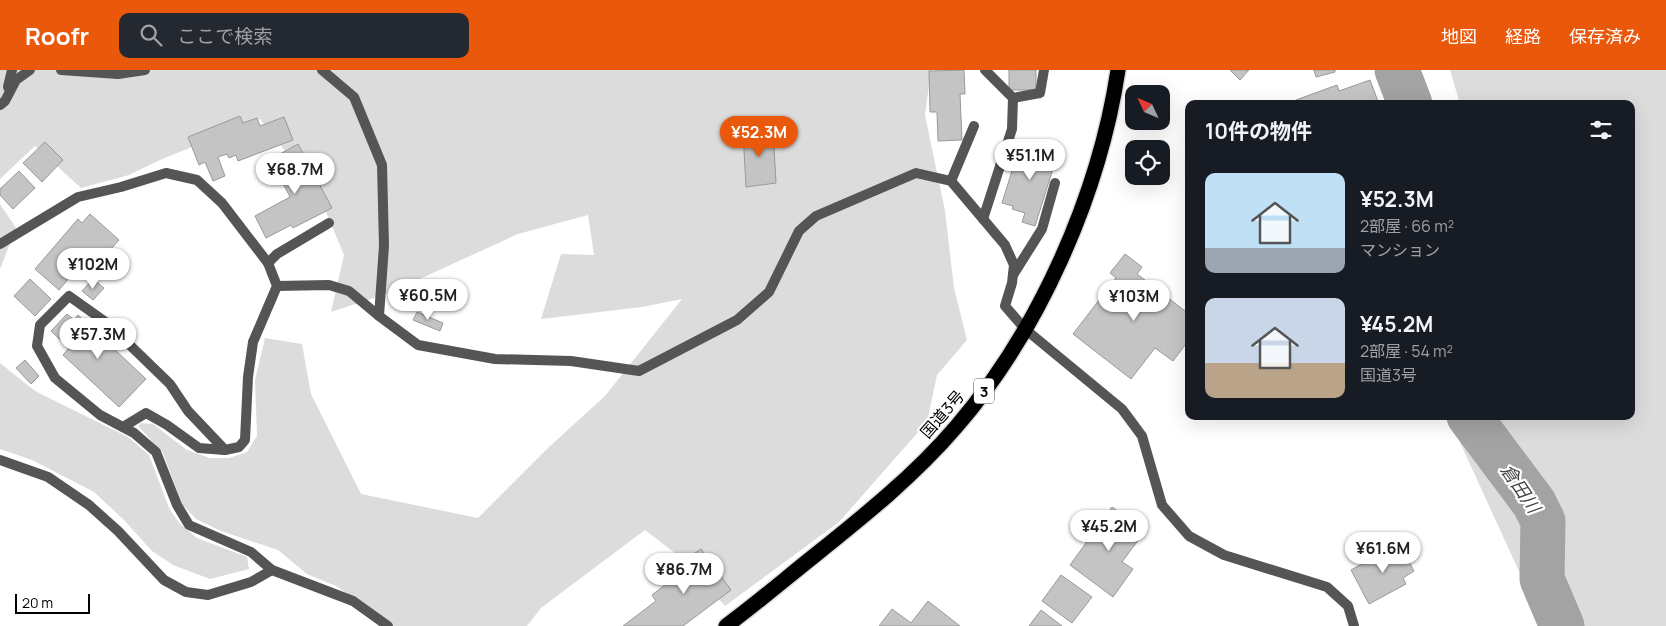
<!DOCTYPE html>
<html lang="ja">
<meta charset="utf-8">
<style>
body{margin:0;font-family:Manrope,"Noto Sans JP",sans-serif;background:#242831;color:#f1f3f6;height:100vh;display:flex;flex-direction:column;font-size:19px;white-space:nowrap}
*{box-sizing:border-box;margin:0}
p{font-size:16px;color:#9ea1a6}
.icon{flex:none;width:28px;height:28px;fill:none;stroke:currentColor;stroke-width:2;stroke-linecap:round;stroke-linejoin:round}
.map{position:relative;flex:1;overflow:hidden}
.drawer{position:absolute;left:1185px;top:30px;width:450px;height:320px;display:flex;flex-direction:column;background:#171b24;border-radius:10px;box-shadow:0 5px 20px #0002}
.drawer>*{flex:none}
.needle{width:32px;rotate:314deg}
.fabs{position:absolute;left:1125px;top:15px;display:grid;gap:10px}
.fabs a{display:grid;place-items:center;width:45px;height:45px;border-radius:10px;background:#171b24;box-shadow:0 5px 20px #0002;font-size:25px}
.scale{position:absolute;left:15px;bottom:12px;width:75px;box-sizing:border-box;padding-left:5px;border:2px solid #000;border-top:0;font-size:14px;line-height:18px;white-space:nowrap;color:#000;-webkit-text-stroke:4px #fff;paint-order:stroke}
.price{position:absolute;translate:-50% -42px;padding:0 11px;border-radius:18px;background:#fff;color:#222;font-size:16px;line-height:32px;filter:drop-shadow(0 1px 2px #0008)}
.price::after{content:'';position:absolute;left:50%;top:30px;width:15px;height:11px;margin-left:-8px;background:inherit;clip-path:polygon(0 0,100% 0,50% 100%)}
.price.selected{background:#ea580c;color:#fff}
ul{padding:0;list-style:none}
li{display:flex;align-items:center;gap:15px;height:125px;padding:0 20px}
li span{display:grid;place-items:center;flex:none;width:140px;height:100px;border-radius:10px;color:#555}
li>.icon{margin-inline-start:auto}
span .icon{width:60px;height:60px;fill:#fffc;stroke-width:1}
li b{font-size:21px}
h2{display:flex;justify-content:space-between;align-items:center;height:60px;padding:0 20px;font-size:21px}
header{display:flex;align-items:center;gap:30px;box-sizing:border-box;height:70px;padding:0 25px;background:#ea580c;color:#fff}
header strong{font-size:24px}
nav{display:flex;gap:28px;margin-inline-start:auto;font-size:18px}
.search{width:350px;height:45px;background:#242831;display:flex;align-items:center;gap:12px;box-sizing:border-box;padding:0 18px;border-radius:10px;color:#9ea1a6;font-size:19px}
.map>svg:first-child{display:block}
.green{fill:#dcdcdc}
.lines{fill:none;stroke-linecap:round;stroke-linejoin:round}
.river{stroke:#a3a3a3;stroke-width:45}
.building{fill:#c4c4c4;stroke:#999}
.highway-casing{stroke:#dbdbdb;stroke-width:18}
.street{stroke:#555;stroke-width:10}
.highway{stroke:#000;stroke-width:15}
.labels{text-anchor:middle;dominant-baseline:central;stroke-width:4.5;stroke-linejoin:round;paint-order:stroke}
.shield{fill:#fff;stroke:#4c4c4c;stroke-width:1}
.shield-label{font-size:15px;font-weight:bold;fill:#000}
.street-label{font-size:16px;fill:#000;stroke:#fff}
.water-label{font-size:18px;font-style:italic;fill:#444;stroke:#fff}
</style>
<header>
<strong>Roofr</strong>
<div class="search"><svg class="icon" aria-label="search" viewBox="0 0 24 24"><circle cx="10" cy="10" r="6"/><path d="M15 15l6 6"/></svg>ここで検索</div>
<nav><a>地図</a><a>経路</a><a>保存済み</a></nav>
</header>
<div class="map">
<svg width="1666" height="556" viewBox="0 0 1666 556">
<rect width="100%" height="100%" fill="#fff"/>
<g class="green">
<polygon points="0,0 931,0 925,45 945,141 954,218 967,270 937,305 927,352 839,452 725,536 684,490 645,460 541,538 527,556 393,556 336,516 307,504 278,480 221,461 196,449 182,434 163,383 138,356 141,353 153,354 187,380 210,388 229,388 247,382 257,366 255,310 265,268 302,274 311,324 361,424 478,448 549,377 605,326 682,229 642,237 541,249 561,184 594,185 588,145 518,164 389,223 331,242 344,185 318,123 260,49 160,90 129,105 81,118 35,76 0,109"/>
<polygon points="1450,0 1666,0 1666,556 1544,556 1448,346 1631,346 1631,34 1460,34"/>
<polygon points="0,134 16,158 0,199"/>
<polygon points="0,293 35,321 128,367 149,385 169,438 179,453 197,468 247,487 249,499 210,509 173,495 152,481 124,450 94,422 32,390 0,379"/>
</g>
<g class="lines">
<g class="river">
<polyline points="1397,0 1410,34"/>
<polyline points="1469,346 1534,433 1543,451 1542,509 1562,556"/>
</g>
</g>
<g class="building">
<polygon points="964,0 965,24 960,24 962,70 938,71 937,42 930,42 929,1"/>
<rect x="1009" y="0" width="27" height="20"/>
<polygon points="1230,0 1249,0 1240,10"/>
<polygon points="1314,0 1335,0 1335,2 1316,7"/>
<polygon points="1370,10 1379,34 1297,34 1296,30 1337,15 1339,21"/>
<polygon points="240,46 243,53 257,48 260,56 284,47 293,70 238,91 236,85 229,88 227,84 218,87 225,106 213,111 205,92 199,95 188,67"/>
<polygon points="773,59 776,113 746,117 743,61"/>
<polygon points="45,72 63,90 42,112 23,93"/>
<polygon points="1021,72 1058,83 1035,156 1022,152 1025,143 1012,139 1013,136 1002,133"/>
<polygon points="298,74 332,138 293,158 291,155 266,168 255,146 290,127 275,98 284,92 280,84"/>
<polygon points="19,101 35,118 13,139 0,125 0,119"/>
<polygon points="90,144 119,170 92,200 83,192 59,220 35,199 78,149 82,153"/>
<polygon points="1125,184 1142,197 1137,204 1189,244 1189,270 1173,291 1155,278 1131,309 1073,264 1116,208 1110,203"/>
<polygon points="30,209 51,229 35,246 14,226"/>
<polygon points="93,209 104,218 93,230 82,221"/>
<polygon points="417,242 443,253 440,261 413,250"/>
<polygon points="67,244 74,250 78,245 146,309 119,337 63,285 69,278 51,261"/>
<polygon points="25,290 39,306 31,314 16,298"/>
<polygon points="1112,437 1145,461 1122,492 1133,499 1113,527 1070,495"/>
<polygon points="1399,474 1414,501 1403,508 1406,514 1369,534 1351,500"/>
<polygon points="701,479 731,520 683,556 623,556 656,531 652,525 665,515 662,512 688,492 686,489"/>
<polygon points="1061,505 1092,527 1072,553 1042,531"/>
<polygon points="928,531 960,556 879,556 892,539 911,553"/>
<polygon points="1041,540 1062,556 1029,556"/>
</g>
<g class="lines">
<defs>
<path id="highway" d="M726,556C756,534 785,509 814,486C864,446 915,405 956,357C1039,261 1099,125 1118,0"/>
</defs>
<use href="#highway" class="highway-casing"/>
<g class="street">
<polyline points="61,0 118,4 145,0"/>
<polyline points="8,17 12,0"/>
<polyline points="1013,28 1040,23 1044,0"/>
<polyline points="0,35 5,31 16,10 30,0"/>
<polyline points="951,111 974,56"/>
<polyline points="983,149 1012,59 1013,28 985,0"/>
<polyline points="329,153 277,184 268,193 277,216 253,272 248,307 245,370 239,377 225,380 188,341 170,314 107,253 69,226 40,255 37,276 55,308 100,345 134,363 156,382 177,435 189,455 251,482 272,500 353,531 388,556"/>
<polyline points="0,174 78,127 121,117 166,103 197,110 222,133 268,193"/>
<polyline points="1013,205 1042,159 1055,113"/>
<polyline points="277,216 329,215 349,221 379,246 384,176 382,95 354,27 322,0"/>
<polyline points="379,246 418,275 495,289 571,291 639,301 737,250 769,222 799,161 816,146 916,103 951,111 1005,175 1014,195 1012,213 1005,236 1025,259 1122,339 1142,366 1162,435 1189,466 1224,485 1327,517 1348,536 1354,556"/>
<polyline points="123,357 146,343 167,355 199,378 225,380"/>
<polyline points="0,390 48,407 89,435 118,461 164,510 186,522 208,525 251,512 272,500"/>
</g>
<use href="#highway" class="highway"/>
</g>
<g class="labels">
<rect class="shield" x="974" y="308.5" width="20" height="25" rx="4"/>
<g class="shield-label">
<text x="984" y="321">3</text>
</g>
<g class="street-label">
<text transform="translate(942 344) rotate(-49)">国道3号</text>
</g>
<g class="water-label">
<text transform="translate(1521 418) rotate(56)">倉田川</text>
</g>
</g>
</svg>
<div class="fabs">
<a><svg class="needle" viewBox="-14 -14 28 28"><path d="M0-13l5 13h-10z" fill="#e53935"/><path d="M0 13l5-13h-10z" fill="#9ea1a6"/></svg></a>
<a><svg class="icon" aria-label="locate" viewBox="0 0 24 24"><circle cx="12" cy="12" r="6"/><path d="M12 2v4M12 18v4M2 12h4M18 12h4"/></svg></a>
</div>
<div class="scale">20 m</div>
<b class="price selected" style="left:759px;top:88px">¥52.3M</b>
<b class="price" style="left:1030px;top:111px">¥51.1M</b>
<b class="price" style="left:295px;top:125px">¥68.7M</b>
<b class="price" style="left:93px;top:220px">¥102M</b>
<b class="price" style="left:428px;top:251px">¥60.5M</b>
<b class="price" style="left:1134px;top:252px">¥103M</b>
<b class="price" style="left:98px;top:290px">¥57.3M</b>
<b class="price" style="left:1109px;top:482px">¥45.2M</b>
<b class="price" style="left:1383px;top:504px">¥61.6M</b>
<b class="price" style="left:684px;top:525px">¥86.7M</b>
<section class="drawer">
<h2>10件の物件<svg class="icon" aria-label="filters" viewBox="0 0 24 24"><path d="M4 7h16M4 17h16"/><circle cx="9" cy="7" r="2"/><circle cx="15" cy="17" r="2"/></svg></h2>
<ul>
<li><span style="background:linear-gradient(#bfe0f5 75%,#9aa5b1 0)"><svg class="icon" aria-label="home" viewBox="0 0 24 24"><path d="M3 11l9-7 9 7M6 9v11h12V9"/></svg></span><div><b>¥52.3M</b><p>2部屋 · 66 m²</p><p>マンション</p></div></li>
<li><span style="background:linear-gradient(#c9d6e8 65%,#b9a48a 0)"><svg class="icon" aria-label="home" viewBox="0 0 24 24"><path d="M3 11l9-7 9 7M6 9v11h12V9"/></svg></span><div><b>¥45.2M</b><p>2部屋 · 54 m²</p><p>国道3号</p></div></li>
</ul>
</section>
</div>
